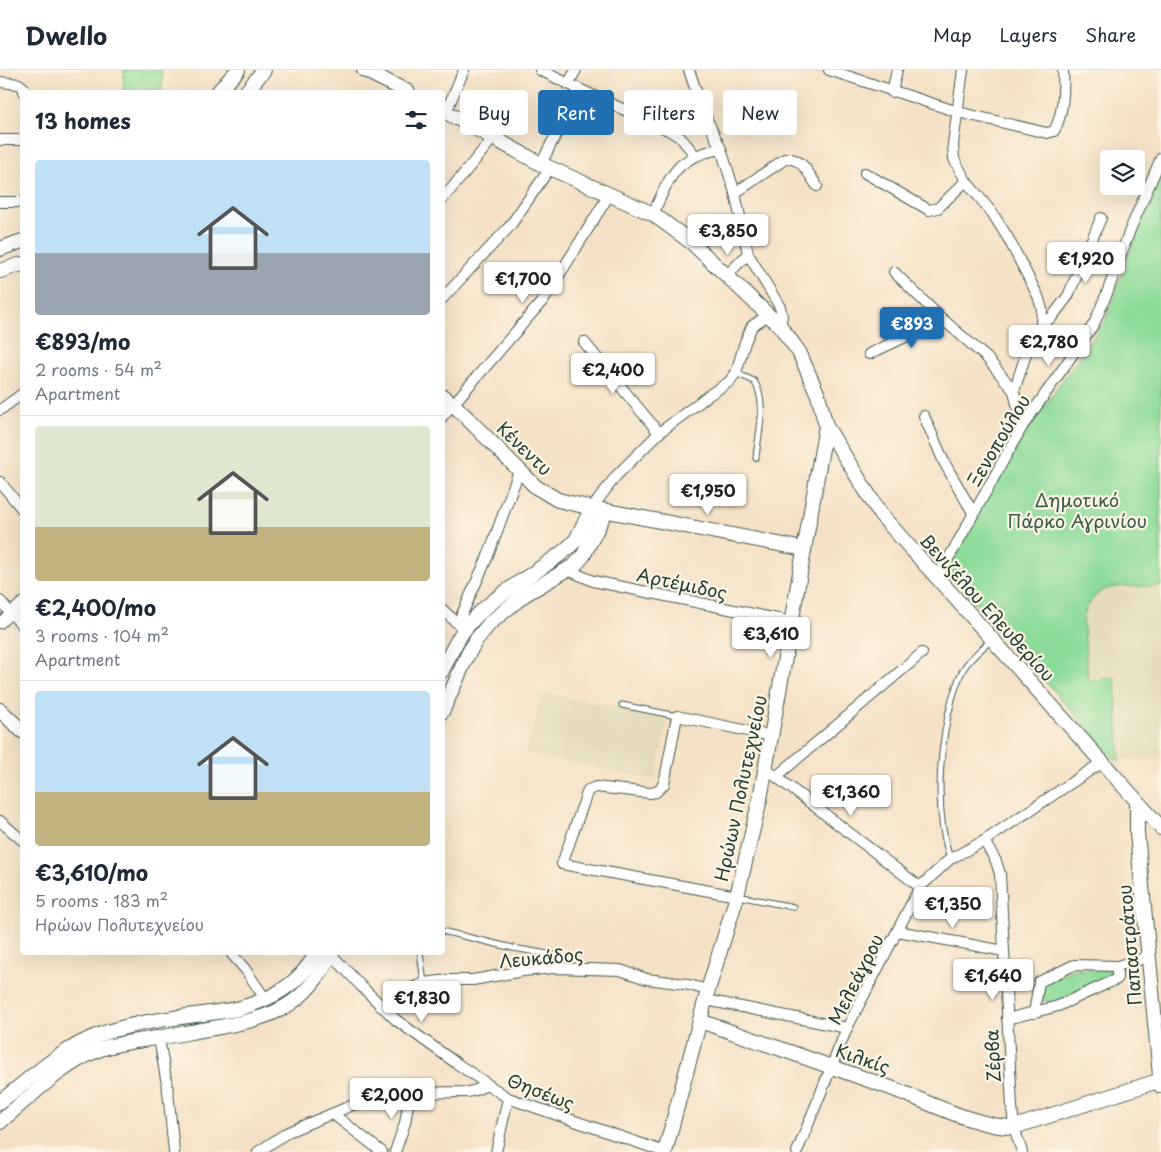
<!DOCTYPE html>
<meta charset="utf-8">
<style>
body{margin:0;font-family:"Playpen Sans",sans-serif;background:#f6f6f7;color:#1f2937;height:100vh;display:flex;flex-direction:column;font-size:19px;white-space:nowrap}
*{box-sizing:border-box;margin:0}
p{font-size:16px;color:#747a83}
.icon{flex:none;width:28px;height:28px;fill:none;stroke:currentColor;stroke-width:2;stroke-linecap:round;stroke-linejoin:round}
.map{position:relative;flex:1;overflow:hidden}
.details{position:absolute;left:20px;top:20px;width:425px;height:865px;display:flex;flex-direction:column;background:#fff;border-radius:5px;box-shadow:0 5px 20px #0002}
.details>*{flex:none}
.banner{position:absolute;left:460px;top:20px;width:475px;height:45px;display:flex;gap:10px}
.tools{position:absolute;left:1100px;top:80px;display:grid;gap:10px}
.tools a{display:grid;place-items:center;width:45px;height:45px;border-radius:5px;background:#fff;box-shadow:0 5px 20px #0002;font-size:25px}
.price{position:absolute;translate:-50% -42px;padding:0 11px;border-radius:5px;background:#fff;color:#222;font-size:16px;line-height:32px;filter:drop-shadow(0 1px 2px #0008)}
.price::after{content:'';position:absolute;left:50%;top:30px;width:15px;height:11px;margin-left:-8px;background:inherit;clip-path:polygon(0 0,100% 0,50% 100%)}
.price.current{background:#1f6fb2;color:#fff}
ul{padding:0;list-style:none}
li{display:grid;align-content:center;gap:10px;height:265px;padding:0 15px}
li+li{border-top:1px solid #e0e1e3}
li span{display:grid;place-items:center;height:155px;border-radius:5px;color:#555}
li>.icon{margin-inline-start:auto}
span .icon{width:90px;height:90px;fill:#fffc;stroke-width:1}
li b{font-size:21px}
h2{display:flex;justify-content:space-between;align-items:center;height:60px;padding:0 15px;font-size:21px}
.tag{padding:0 18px;border-radius:5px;background:#fff;box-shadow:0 5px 20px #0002;font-size:18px;line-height:45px}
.tag.current{background:#1f6fb2;color:#fff}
header{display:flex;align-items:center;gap:30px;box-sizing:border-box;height:70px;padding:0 25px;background:#fff;border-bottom:1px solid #e0e1e3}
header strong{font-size:24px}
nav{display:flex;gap:28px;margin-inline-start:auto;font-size:18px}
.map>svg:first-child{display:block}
.built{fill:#e3dbba}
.green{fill:#8cdb99;stroke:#568c66}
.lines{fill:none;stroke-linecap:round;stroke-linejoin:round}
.lane-casing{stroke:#3f564a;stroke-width:7}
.street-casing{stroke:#3f564a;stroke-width:12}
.secondary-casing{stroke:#3f564a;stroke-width:16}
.lane{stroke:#fff;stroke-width:5}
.street{stroke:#fff;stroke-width:10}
.secondary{stroke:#fff;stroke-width:14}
.labels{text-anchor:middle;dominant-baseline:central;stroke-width:4.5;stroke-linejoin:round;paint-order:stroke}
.street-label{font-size:18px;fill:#1f3d34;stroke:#fcf5e5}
.park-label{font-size:18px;fill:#355d48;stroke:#fcf5e5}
</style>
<header>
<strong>Dwello</strong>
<nav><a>Map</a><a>Layers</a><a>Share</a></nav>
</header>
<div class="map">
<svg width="1161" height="1082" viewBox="0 0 1161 1082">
<rect width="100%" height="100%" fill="#fcf5e5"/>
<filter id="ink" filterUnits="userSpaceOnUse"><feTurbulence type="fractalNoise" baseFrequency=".02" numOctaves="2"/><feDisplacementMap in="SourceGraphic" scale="10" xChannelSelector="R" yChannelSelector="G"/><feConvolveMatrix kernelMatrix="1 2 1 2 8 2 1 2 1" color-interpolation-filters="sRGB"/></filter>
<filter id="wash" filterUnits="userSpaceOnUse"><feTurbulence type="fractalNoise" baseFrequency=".0096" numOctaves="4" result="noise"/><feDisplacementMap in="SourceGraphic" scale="20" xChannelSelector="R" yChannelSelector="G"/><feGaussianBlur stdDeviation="1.12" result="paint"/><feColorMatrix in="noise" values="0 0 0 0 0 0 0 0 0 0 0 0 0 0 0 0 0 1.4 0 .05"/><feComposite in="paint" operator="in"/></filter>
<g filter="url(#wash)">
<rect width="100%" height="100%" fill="#f5e1c6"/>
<g class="built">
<polygon points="1161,516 1161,688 1120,690 1115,608 1088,610 1083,549 1085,539 1089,533 1107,518"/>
<polygon points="544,623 669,647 654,710 525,683"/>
</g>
<g class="green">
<polygon points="124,0 162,0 162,22 123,22"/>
<path d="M1161,104V516C1150,517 1113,515 1106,519C1093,525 1086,536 1083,549L1088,610L1115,608L1120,690H1115L949,503L946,496L1028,359L1106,249L1146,135Z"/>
<polygon points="1074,899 1114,900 1114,904 1054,933 1040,930 1043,914"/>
</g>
</g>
<g filter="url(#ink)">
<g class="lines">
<defs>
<g id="lane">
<path d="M736,303L754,311C768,332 758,364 756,388"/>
<polyline points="622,635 677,646"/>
<path d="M950,789C934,740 939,675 953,626C956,617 959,606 964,598C971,587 982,579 991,570"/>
<polyline points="738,826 793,837"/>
<polyline points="442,861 513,878 554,885 558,887 562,898"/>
<polyline points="420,882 424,913"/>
</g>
<g id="street">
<polyline points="540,0 579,19 668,60 681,68 695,85"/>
<polyline points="689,0 702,39 721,79 735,123 748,184 780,237 782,246 780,256"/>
<path d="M829,0L958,42L1047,63L1054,61C1064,44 1064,19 1063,0"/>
<polyline points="963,0 953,74 954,89 966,111 993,144 1008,168 1038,226 1042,239 1041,255 1027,281 1014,321 1022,357"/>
<polyline points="0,12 19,14 24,18 24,22"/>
<polyline points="568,14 576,0"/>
<polyline points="892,22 897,0"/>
<polyline points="446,42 464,0"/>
<polyline points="0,70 22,70"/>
<polyline points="541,94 579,19"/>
<polyline points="865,103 929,140 938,138 966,111"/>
<path d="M735,123L785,89C801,86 809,104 817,116"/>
<polyline points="442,130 494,67"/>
<polyline points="0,132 22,132"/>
<path d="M653,144C670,106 676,86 721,79"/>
<polyline points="894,202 939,246 987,288 1014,321"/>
<polyline points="726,206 748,184"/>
<polyline points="442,229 510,156 550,98"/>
<polyline points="1041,255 1052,247 1068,226 1101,148"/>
<polyline points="584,272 659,363"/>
<polyline points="869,284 916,262 939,246"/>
<polyline points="0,340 22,324"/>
<polyline points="924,346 944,392 973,443"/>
<polyline points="442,347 545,228 609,125"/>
<polyline points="0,412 22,439"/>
<polyline points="592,438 616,406 659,363 709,325 729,312 736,303 745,272 752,256 768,245"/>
<polyline points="568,500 593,511 792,552"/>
<polyline points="937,507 954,479 1022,357 1094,254 1107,223 1130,160 1161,88"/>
<polyline points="0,531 22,555"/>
<polyline points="442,539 462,558"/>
<polyline points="0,553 22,533"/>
<polyline points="458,553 488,486 519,401"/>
<polyline points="766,699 920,817"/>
<polyline points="777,706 922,583"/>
<polyline points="0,751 22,770"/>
<polyline points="984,771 996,791 1000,804 1012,1037 1014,1057 1022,1082"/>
<polyline points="737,826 562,794 588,720 596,717 650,723 656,722 664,714 677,646 772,666"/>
<polyline points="898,861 1004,881"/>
<polyline points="230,882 245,899 266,930"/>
<polyline points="331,884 361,916 396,950 456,993 508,1028 665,1082"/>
<polyline points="706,930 847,958"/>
<polyline points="380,936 400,923 424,913 448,910 473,910 523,901 554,898 620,900 647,909 685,914 708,920"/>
<polyline points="1034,943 1039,912 1074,895 1117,896 1148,887"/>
<polyline points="1007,949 1058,936 1117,909 1117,896"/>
<polyline points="159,968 168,1021 174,1082"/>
<polyline points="333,1044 382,1082"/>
<polyline points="258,1082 288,1062 365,1030 401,1023 468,1022 476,1020 487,1015"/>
<polyline points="395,1082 405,1053 410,1023"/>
<polyline points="496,1082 508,1028"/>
<polyline points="797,1082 847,958 920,817 950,789 984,771 1101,693"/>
</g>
<g id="secondary">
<polyline points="364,0 408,22"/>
<polyline points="218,22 238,0"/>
<polyline points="246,22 264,0"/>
<polyline points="442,40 541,94 653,144 691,172 780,256 799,282 818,325 826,356 881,445 1161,758"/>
<polyline points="0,179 22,171"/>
<polyline points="0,201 22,194"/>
<polyline points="442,326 453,334 536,417 558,430 592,438 804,479"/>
<path d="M442,601C449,587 455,572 464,560C491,525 534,506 568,478L576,470L592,438"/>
<polyline points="0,640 22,661"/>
<polyline points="442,642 467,586 476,570 490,553 524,525 575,495 583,486 606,441"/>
<polyline points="1137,731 1137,763 1161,1016"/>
<path d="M700,951C764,973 827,995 891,1018C925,1031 979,1058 1014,1057L1161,1010"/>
<path d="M0,1032C28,1010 55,985 87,970C128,950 191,947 237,939C270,930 300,915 317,882"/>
<path d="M0,1052C30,1027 61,995 98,980C117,973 137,971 157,968C176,965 195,961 214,958C271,948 305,938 332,882"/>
<polyline points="665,1082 708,920 737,826 760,729 826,356"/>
</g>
</defs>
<use href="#lane" class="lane-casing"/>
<use href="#street" class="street-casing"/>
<use href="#secondary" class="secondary-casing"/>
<use href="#lane" class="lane"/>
<use href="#street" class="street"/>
<use href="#secondary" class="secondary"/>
</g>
</g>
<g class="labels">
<g class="street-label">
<text transform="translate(998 370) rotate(-59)">Ξενοπούλου</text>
<text transform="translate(525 378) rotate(44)">Κένεντυ</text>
<text transform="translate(682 513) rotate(12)">Αρτέμιδος</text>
<text transform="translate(988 537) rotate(48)">Βενιζέλου Ελευθερίου</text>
<text transform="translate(740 718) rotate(-78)">Ηρώων Πολυτεχνείου</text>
<text transform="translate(1129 875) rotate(-95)">Παπαστράτου</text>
<text transform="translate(541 887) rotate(-5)">Λευκάδος</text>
<text transform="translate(855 909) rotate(-63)">Μελεάγρου</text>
<text transform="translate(992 986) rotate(-93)">Ζέρβα</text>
<text transform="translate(863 988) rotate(19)">Κιλκίς</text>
<text transform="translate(541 1021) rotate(21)">Θησέως</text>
</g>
<g class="park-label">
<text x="1077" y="429">Δημοτικό<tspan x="1077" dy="21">Πάρκο Αγρινίου</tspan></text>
</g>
</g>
</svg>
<div class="tools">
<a><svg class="icon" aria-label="layers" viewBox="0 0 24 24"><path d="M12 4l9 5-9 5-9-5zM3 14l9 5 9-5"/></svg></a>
</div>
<b class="price" style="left:728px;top:186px">€3,850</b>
<b class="price" style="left:1086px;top:214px">€1,920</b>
<b class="price" style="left:523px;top:234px">€1,700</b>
<b class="price current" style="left:912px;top:279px">€893</b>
<b class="price" style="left:1049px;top:297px">€2,780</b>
<b class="price" style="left:613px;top:325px">€2,400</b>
<b class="price" style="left:708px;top:446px">€1,950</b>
<b class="price" style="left:771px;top:589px">€3,610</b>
<b class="price" style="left:851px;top:747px">€1,360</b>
<b class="price" style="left:953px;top:859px">€1,350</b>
<b class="price" style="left:993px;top:931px">€1,640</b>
<b class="price" style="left:422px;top:953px">€1,830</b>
<b class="price" style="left:392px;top:1050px">€2,000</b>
<div class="banner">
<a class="tag">Buy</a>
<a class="tag current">Rent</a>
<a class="tag">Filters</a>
<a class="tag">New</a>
</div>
<section class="details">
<h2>13 homes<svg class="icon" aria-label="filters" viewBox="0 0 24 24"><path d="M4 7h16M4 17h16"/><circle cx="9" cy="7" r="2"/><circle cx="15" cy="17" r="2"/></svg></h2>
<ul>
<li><span style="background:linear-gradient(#bfe0f5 60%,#9aa5b1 0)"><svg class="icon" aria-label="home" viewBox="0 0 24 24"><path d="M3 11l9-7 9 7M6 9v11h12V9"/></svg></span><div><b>€893/mo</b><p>2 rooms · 54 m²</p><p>Apartment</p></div></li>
<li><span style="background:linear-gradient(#dfe7d0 65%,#c2b280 0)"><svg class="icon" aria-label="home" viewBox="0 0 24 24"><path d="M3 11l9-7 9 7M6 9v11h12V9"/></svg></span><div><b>€2,400/mo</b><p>3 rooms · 104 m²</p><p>Apartment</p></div></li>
<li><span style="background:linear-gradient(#bfe0f5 65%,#c2b280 0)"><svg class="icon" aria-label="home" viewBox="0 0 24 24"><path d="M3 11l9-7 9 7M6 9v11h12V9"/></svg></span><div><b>€3,610/mo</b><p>5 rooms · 183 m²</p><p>Ηρώων Πολυτεχνείου</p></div></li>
</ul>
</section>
</div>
